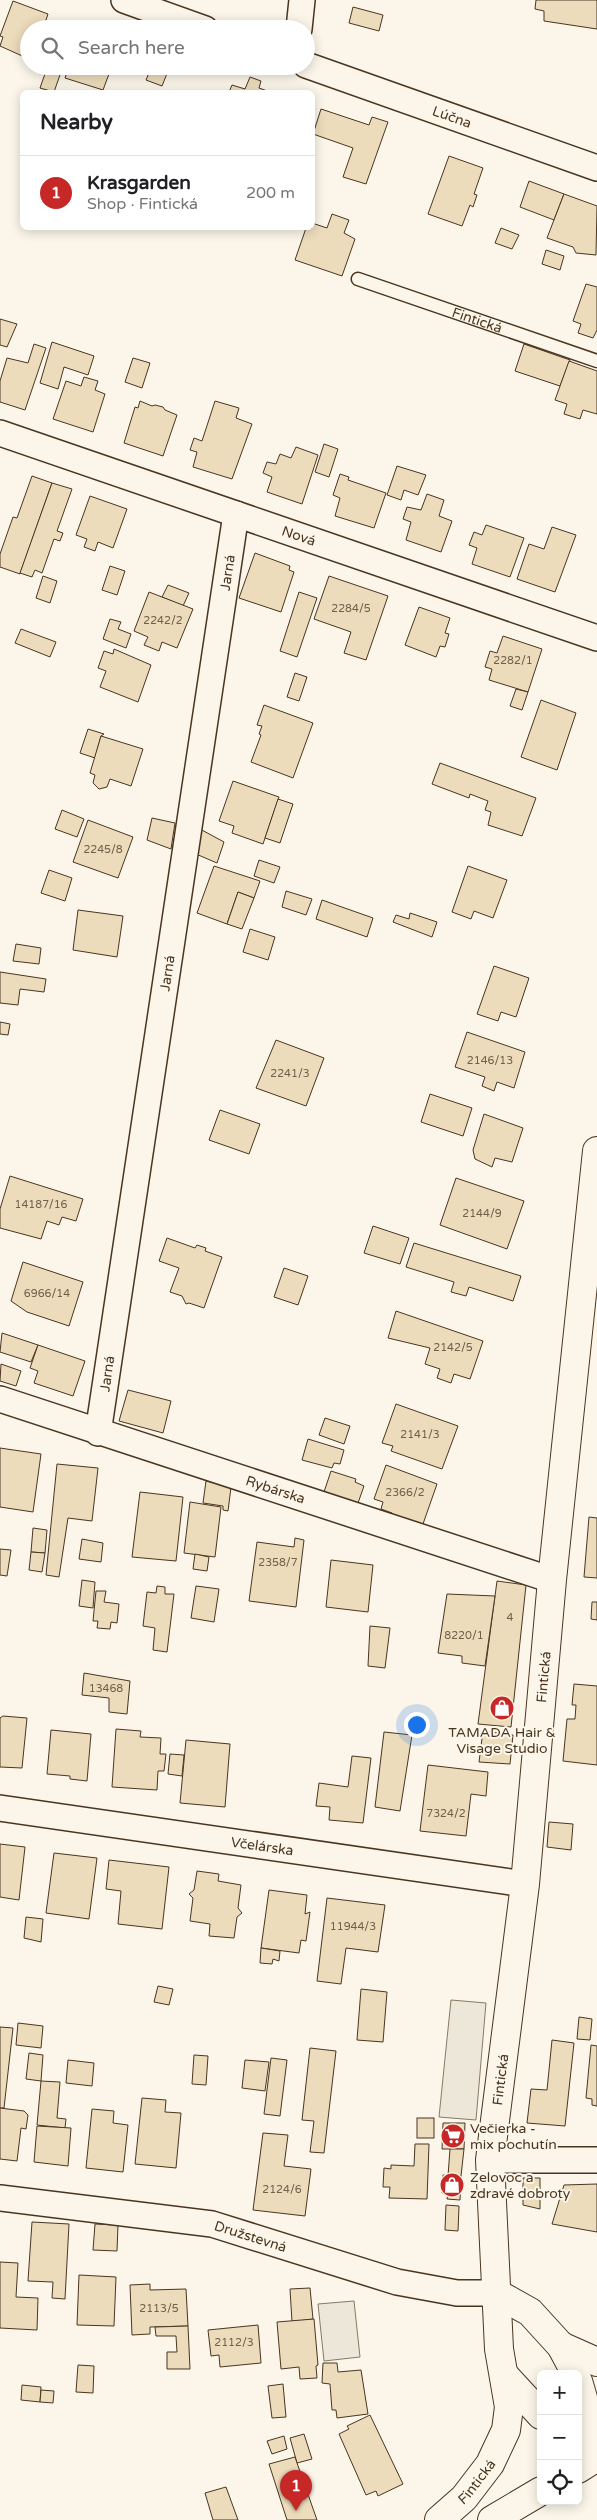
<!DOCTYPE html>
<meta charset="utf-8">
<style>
body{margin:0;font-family:"Varela Round",sans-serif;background:#f2f2f2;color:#202124}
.controls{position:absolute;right:15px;bottom:15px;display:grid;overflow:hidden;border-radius:8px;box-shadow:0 2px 12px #0003}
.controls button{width:45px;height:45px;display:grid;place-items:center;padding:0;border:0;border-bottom:1px solid #e0e0e0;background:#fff;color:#202124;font:25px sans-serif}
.you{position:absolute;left:416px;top:1724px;width:18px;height:18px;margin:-12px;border:4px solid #fff;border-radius:50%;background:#1a73e8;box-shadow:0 0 0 8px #1a73e833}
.badge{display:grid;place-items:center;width:32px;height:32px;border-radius:50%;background:#c62828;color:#fff;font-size:16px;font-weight:700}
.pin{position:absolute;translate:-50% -41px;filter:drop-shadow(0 1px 2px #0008)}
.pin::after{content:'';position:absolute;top:26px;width:18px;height:15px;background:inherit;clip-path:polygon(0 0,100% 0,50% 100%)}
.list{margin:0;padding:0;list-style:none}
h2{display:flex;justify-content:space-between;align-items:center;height:65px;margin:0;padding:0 20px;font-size:21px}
h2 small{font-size:16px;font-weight:400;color:#757577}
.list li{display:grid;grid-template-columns:32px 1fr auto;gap:15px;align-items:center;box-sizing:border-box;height:75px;padding:0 20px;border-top:1px solid #e0e0e0}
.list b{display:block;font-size:19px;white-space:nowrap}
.list p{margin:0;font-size:16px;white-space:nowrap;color:#757577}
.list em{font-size:16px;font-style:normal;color:#757577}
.icon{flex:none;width:28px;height:28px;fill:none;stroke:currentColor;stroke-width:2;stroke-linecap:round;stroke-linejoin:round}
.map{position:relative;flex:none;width:597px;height:2520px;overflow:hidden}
.search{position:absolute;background:#fff;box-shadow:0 2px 12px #0003;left:20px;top:20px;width:295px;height:55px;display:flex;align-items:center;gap:12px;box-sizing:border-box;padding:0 18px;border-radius:28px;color:#757577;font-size:19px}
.panel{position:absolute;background:#fff;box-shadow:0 2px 12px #0003;left:20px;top:90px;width:295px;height:140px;border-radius:8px}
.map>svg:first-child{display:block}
.parking{fill:#ede7d9;stroke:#887966}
.building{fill:#ecdcbc;stroke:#4a3520}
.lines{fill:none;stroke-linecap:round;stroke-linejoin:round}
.service-casing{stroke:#4a3520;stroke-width:15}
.minor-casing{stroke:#4a3520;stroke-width:28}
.tertiary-casing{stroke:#4a3520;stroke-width:30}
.primary-casing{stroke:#4a3520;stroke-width:30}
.service{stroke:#fbf6e9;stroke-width:12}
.minor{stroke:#fbf6e9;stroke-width:25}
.tertiary{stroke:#fbf6e9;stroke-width:28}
.primary{stroke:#fbf6e9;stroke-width:28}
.labels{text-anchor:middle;stroke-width:4;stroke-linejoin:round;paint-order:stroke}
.number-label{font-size:11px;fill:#725f47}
.street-label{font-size:14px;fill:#4a3520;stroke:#fbf6e9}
.poi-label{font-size:14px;fill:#4a3520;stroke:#fbf6e9;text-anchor:start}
</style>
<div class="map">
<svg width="597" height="2520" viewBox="0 0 597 2520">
<rect width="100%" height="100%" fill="#fbf6e9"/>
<g class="parking">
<path d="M451,2000l35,3 -10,117 -37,-3z"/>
<path d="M354,2301l6,56 -36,4 -6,-57z"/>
</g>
<g class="building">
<path d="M536,0h61v29l-53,-8v-10l-9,-2z"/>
<path d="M13,1l35,13 -5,15h-14v30l-29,-13 3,-9 -3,-1z"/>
<path d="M353,7l30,8 -4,16 -30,-8z"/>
<path d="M69,66h43l-9,24 -38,-12z"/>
<path d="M152,66h18l-8,20 -16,-6z"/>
<path d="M47,68l14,4 -7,20 -14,-4z"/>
<path d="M250,77l11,4 -2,7 11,4h-41l3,-7 13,4z"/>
<path d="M321,109l48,16 3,-8 16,5 -22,62 -23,-7 10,-29 -40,-14z"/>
<path d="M449,156l34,12 -9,26 3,1 -4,12 -3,-2 -8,21 -34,-12z"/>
<path d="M529,181l35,13 -10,26 -34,-13z"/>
<path d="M564,194l33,12 -1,49 -20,-2 -3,-6 -26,-9z"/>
<path d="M332,214l17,6 -5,13 11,6 -13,37 -47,-16 11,-32h6v-5l15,5z"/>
<path d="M501,228l18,7 -7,14 -17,-6z"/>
<path d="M546,250l18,6 -4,14 -18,-6z"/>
<path d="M586,284l11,3v43l-4,8 -15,-5 3,-9 -8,-3z"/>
<path d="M0,319l17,5 -10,23 -7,-2z"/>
<path d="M52,342l42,14 -6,19 -24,-8 -6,22 -18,-6z"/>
<path d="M34,344l12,4 -21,62 -25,-8v-21l7,-23 21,5z"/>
<path d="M524,344l46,16 -10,26 -45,-15z"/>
<path d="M133,358l17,5 -8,25 -17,-6z"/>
<path d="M569,361l28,10v43l-14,-4 -3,9 -16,-5 3,-10 -12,-4z"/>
<path d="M84,377l14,4 -3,9 10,4 -12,38 -40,-13 13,-38 15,5z"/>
<path d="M140,401l12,5 3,-1 8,2 2,3 12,5 -14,41 -39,-13 11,-36 3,1z"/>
<path d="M215,401l24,7 -3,10 16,6 -20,55 -39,-12 4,-15 -7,-2 4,-12 8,3z"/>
<path d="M324,444l14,5 -9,28 -14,-5z"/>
<path d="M296,447l22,8 -16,49 -35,-12 5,-15 -9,-4 4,-11 9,2 4,-10 11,4z"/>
<path d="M397,466l29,9 -8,20 -14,-5 -3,10 -14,-5z"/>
<path d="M340,474l9,3 -1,3 38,13 -12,35 -39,-12 5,-18 -7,-3z"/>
<path d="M32,476l20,7 -32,91 -20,-7v-13l13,-37 4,1z"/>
<path d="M52,483l20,6 -15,42 6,2 -3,8 -6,-2 -12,34 -7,-3 -3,7 -12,-4z"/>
<path d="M427,494l17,6 -5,16 13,5 -11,31 -35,-12 5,-18 -8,-3 4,-12 14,3z"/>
<path d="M90,496l37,13 -14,39 -15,-6 -3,9 -11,-4 3,-8 -11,-4z"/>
<path d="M486,525l38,13 -14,39 -38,-13 5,-16 -8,-3 5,-13 8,3z"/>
<path d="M552,527l24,8 -21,57 -38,-13 12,-35 15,5z"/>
<path d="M255,553l35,13 -1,4 5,2 -13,40 -42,-14z"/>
<path d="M110,566l15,5 -8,24 -15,-5z"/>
<path d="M43,576l14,5 -7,22 -14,-5z"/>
<path d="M329,576l59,20 -22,64 -22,-7 7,-21 -37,-13z"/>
<path d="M168,585l21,8 -6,13 -21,-9z"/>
<path d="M149,592l44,17 -16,39 -15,-6 -3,9 -15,-6 4,-8 -14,-6z"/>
<path d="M299,592l18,6 -20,59 -17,-6z"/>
<path d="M419,607l31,11 -5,15 4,1 -4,13 -5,-1 -4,11 -31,-12z"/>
<path d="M110,619l11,3 -3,7 13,5 -5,14 -23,-9z"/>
<path d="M21,629l35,13 -6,15 -35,-14z"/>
<path d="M503,636l39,13 -14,43 -39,-12 3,-11 -7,-2 5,-16 7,2z"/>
<path d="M114,649l37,16 -13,37 -38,-15 6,-16 -8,-3 6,-17 9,3z"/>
<path d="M295,673l12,4 -8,24 -12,-4z"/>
<path d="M516,689l12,3 -6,18 -12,-4z"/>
<path d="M541,700l35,13 -19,57 -36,-13z"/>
<path d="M264,705l49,18 -20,55 -42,-16 10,-27 -2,-1 3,-8 -5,-1z"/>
<path d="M88,729l16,5 -3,2 -6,22 -15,-5z"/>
<path d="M101,736l42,13 -12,37 -21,-7 -3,8 -8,2 -6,-6 2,-8 -5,-2z"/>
<path d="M440,763l96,35 -14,38 -34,-11 3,-13 -6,-2 3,-9 -18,-7 -1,4 -37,-14z"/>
<path d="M233,781l46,16 -16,47 -31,-11 2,-7 -15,-5z"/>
<path d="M278,799l15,5 -13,39 -15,-5z"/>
<path d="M62,810l22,9 -7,18 -22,-8z"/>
<path d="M152,818l23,5 -4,26 -24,-9z"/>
<path d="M88,820l45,17 -15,41 -45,-16z"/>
<path d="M200,829l24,13 -7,21 -21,-9z"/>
<path d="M259,860l21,7 -6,16 -20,-7z"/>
<path d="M214,866l46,15 -6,17 -16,-6 -11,32 -30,-11z"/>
<path d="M468,866l39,14 -14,38 -19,-7 -3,8 -19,-7z"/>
<path d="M49,870l23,8 -7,23 -24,-8z"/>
<path d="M286,891l26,8 -6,16 -24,-8z"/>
<path d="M238,892l16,6 -12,31 -15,-5z"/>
<path d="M322,900l51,18 -6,19 -51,-18z"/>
<path d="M78,910l45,6 -6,41 -44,-7z"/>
<path d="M410,913l27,9 -5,15 -39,-15 3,-7 13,4z"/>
<path d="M250,929l25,8 -7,23 -25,-8z"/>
<path d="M16,944l25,4 -2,16 -26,-3z"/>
<path d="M494,966l35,12 -13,39 -15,-5 -3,9 -21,-7z"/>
<path d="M0,972l46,7 -2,13 -24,-3 -2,16 -18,-2z"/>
<path d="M0,1022l10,2 -2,11 -8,-1z"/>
<path d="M467,1032l58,20 -11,36 -17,-6 -3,9 -12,-5 3,-9 -30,-10z"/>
<path d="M276,1040l48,18 -18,48 -50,-18z"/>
<path d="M430,1094l42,14 -9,28 -42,-14z"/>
<path d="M220,1110l40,14 -11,30 -40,-14z"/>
<path d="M484,1114l39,14 -11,34 -17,-4 -3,9 -17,-8 -2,-9z"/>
<path d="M10,1176l73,23 -7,22 -14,-4 -3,8 -12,-4 -6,18 -41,-11v-19z"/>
<path d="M456,1178l68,23 -17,48 -67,-24z"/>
<path d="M373,1226l36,12 -9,26 -36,-11z"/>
<path d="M167,1238l28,10 2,-3 9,3 -1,3 17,6 -18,51 -15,-5 -3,1 -4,-8 -12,-4 9,-24 -20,-7z"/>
<path d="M414,1243l107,33 -8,25 -44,-14 -3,9 -15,-4 3,-10 -48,-15z"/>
<path d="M23,1262l60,20 -14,44 -42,-14 -16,-11z"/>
<path d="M284,1268l24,8 -10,29 -24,-8z"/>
<path d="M396,1311l87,30 -13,38 -16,-5 -3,9 -14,-5 3,-9 -15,-5 5,-16 -42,-10z"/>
<path d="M2,1333l36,12 -7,17 -31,-10z"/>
<path d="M38,1345l47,16 -12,35 -39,-13 4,-12 -8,-3z"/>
<path d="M1,1364l20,7 -5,15 -16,-5z"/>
<path d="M128,1390l43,11 -8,32 -44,-12z"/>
<path d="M396,1404l62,22 -16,43 -51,-18 2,-5 -11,-3z"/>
<path d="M325,1418l25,8 -6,18 -25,-9z"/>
<path d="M308,1439l36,11 -4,14 -6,-1 -2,5 -30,-8z"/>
<path d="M0,1448l41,6 -8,58 -33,-5z"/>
<path d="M57,1464l41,4 -6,53 -24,-3 -9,59 -13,-2z"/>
<path d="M386,1465l51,19 -14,40 -13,-4 -1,2 -18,-6 1,-3 -11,-4 2,-7 -9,-3z"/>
<path d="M331,1471l25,8 -1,3 9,4 -6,17 -34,-11z"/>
<path d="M206,1481l25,6 -3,24 -5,-1v-4l-20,-3z"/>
<path d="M140,1492l43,5 -7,64 -44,-4z"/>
<path d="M190,1502l31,5 -6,50 -31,-4z"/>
<path d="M589,1517l8,1v60l-13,-1z"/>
<path d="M33,1528l14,2 -2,23 -14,-1z"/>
<path d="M295,1538l9,2 -8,67 -47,-6 8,-59 37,5z"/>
<path d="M82,1539l21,4 -2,19 -22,-3z"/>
<path d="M0,1549l11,1 -4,26 -7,-1z"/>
<path d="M31,1552l14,1 -3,19 -13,-2z"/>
<path d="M195,1554l14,3 -2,14 -14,-2z"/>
<path d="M331,1560l42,5 -5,47 -42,-5z"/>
<path d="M82,1580l13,2 -2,26 -14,-2z"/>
<path d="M497,1581l29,4 -15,142 -33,-3z"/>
<path d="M157,1586l8,1v7h9l-7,58 -14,-2 2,-22 -12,-2 4,-34 9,1z"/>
<path d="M196,1586l23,3 -5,33 -23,-4z"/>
<path d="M96,1591h10l-2,11 15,2 -2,19 -6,-1 -1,7 -13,-1 1,-7h-5z"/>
<path d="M447,1594l48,2 -10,70 -23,-3v-7l-24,-3z"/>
<path d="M592,1602h5v18l-6,-1z"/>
<path d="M370,1626l20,2 -5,40 -17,-2z"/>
<path d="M84,1673l46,8 -3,33 -18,-2v-14l-27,-3z"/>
<path d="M574,1684l23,2v79l-34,-4 4,-42h8l1,-14h-4z"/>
<path d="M3,1716l24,2 -5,50 -22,-1v-49z"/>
<path d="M116,1729l25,2 -1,6 21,1 -1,16h6l-2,17h-6l-1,19 -45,-3z"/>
<path d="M51,1730l40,4 -4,47 -17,-2v-3l-23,-2z"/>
<path d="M483,1731l30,4 -3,29 -31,-2z"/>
<path d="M384,1732l28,3 -12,76 -25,-4z"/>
<path d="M186,1740l44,4 -5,63 -45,-4z"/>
<path d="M170,1754l14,1 -2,21 -14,-2z"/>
<path d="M352,1756l19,2 -8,65 -34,-3 1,-13 -14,-1 3,-23 29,4z"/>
<path d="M428,1765l60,7 -2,24 -15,-2 -5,42 -46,-5z"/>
<path d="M549,1822l24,2 -2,26 -24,-3z"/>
<path d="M0,1844l25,3 -6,53 -19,-3z"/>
<path d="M54,1853l43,5 -8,61 -43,-6z"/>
<path d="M109,1860l60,7 -7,62 -44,-5 3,-33 -15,-2z"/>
<path d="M197,1871l22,3 -1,7 23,4 -3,23 4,5 -5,4 -3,21 -25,-2 1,-12 -20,-3 3,-23 -4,-4 5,-4z"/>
<path d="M269,1890l38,5 -2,19 5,-2 -4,29 -5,-1 -2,13 -38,-5z"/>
<path d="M327,1898l58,7 -7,47 -32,-4 -5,36 -24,-3z"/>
<path d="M26,1917l17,2 -2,23 -17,-4z"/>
<path d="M261,1948l19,3 -1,10 -6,-2 -1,5 -12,-1z"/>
<path d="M158,1986l15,3 -4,16 -15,-3z"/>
<path d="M361,1989l26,3 -4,50 -26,-2z"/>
<path d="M579,2017l13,2 -2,21 -13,-1z"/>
<path d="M18,2023l25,3 -2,22 -25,-3z"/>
<path d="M0,2027l13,1 -9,80h-4z"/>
<path d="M552,2040l22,3 -9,83 -38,-3 4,-34 16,1z"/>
<path d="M591,2045l6,1v60l-5,-1v-6l-6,-1z"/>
<path d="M310,2048l26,3 -12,102 -14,-1 4,-31 -12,-1z"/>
<path d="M29,2053l14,2 -2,26 -15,-2z"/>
<path d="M194,2055l14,1 -2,29 -14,-1z"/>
<path d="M271,2058l16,2 -7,56 -16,-2z"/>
<path d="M68,2060l26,3 -2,23 -26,-3z"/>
<path d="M245,2060l24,2 -4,29 -23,-3z"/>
<path d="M41,2081l19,1 -3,36 9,1 -1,9 -28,-3z"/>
<path d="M142,2098l24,2 -1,12 16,1 -5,55 -41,-4z"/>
<path d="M0,2108l24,3 4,4 -2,14 -5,-1 -4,33 -17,-2z"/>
<path d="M92,2109l22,2 -1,12 15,2 -5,47 -37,-4z"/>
<rect x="417" y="2118" width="17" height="20"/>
<path d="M443,2123h22l-1,26h-22z"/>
<path d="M37,2126l34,2 -3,38 -34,-4z"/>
<path d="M263,2133l25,2 -4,31 27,3 -6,47 -52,-6z"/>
<path d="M415,2144h14l-2,55 -38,-1 1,-11h-7l1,-19 7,1v-4l23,1z"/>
<path d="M450,2149h14l-3,27h-13z"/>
<path d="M443,2175l18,1 -1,24 -13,-1 1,-6h-6z"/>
<path d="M523,2178h17v31l-17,-4z"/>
<path d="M597,2184v48l-45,-8 12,-39z"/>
<path d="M446,2205l13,1 -1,25 -13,-1z"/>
<path d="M32,2222l37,2 -4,75 -13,-1 1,-16 -25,-1z"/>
<path d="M95,2224l23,1 -1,26 -24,-1z"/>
<path d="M0,2262l18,1 -2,34 22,1 -1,32 -37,-2z"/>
<path d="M79,2275l37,2 -2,49 -37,-1z"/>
<path d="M150,2284v6l36,-1 2,37 -38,1v7l-18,1 -2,-50z"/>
<path d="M310,2288l3,31 -21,3 -2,-33z"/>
<path d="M314,2319l4,46 -2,1 1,12 -17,1 -1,-12 -18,2 -4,-47z"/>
<path d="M258,2325l3,38 -41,4 -1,-12 -8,1 -3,-26z"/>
<path d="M188,2326l2,43h-23v-17h10l-1,-16h-20l-1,-9z"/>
<path d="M323,2363h14l1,9 23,-2 7,44 -31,4 -1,-8h-4l-2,-26 -8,-1z"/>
<path d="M78,2365l16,1 -1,27 -17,-1z"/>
<path d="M283,2384l3,33 -14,1 -4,-32z"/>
<path d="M22,2385l19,2 -1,15 -19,-2z"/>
<path d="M41,2390l13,1 -1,12 -13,-1z"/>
<path d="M370,2415l33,69 -25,12 -2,-5 -10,4 -27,-61 10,-5 -2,-3z"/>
<path d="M304,2434l8,25 -15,4 -7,-25z"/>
<path d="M284,2436l3,13 -15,5 -5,-13z"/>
<path d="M295,2457l2,6 20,57h-30l-18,-56z"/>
<path d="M226,2487l12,33h-25l-8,-27z"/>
</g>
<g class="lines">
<defs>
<g id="service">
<path id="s1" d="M358,279l239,82"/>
</g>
<g id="minor">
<path d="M124,0l81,29"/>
<path d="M299,29l3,-29"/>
<path id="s2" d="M306,65l291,103"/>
<path id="s3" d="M0,433l597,205"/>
<path id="s4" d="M0,1399l552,181"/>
<path id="s5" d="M98,1433l138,-919"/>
<path id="s6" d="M0,1808l525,76"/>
<path d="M490,2160h107"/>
<path id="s7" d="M0,2198l212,26 185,58 60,11h39"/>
</g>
<g id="tertiary">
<path d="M496,2293l34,19 31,34 15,28"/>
<path d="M561,2346l36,16"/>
<path d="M506,2377l35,38"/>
<path d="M578,2381l5,17 10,62"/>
<path id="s8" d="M439,2520l25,-22 26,-34 16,-34 3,-23 -10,-58 -9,-189 35,-276 27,-304 45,-429"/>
</g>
<g id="primary">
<path d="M578,2469l19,-12"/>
<path d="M492,2520l49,-29"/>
</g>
</defs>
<use href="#service" class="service-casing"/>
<use href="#minor" class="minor-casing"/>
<use href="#tertiary" class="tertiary-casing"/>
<use href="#primary" class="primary-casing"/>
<use href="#service" class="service"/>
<use href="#minor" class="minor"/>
<use href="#tertiary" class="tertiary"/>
<use href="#primary" class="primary"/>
</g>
<defs>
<symbol id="shop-disc" viewBox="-11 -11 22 22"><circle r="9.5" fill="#c62828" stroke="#fbf6e9"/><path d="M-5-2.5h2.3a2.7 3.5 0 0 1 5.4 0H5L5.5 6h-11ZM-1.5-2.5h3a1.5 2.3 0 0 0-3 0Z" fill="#fff"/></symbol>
<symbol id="supermarket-disc" viewBox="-11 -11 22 22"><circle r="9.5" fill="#c62828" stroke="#fbf6e9"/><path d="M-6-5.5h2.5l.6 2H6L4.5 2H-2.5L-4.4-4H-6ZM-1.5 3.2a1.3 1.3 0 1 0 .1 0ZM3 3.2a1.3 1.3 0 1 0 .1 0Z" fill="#fff"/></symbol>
</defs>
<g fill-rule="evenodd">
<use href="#shop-disc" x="488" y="1694" width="28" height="28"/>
<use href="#supermarket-disc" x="439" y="2122" width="28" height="28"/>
<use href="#shop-disc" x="438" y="2171" width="28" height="28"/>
</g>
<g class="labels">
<g class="number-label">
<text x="351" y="612">2284/5</text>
<text x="163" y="624">2242/2</text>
<text x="513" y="664">2282/1</text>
<text x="103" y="853">2245/8</text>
<text x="490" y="1064">2146/13</text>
<text x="290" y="1077">2241/3</text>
<text x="41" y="1208">14187/16</text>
<text x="482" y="1217">2144/9</text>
<text x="47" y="1297">6966/14</text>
<text x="453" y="1351">2142/5</text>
<text x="420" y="1438">2141/3</text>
<text x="405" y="1496">2366/2</text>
<text x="278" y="1566">2358/7</text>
<text x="510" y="1621">4</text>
<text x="464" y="1639">8220/1</text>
<text x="106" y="1692">13468</text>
<text x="446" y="1817">7324/2</text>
<text x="353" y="1930">11944/3</text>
<text x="282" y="2193">2124/6</text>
<text x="159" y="2312">2113/5</text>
<text x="234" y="2346">2112/3</text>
</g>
<g class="street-label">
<text dy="5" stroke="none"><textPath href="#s2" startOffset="155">Lúčna</textPath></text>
<text dy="5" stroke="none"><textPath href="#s1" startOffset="126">Fintická</textPath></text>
<text dy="5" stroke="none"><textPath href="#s3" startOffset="316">Nová</textPath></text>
<text dy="5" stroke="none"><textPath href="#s5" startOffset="870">Jarná</textPath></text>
<text dy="5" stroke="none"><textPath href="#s5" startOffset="465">Jarná</textPath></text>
<text dy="5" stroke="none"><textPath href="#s5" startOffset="60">Jarná</textPath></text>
<text dy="5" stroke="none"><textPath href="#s4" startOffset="290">Rybárska</textPath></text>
<text dy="5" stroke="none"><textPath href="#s8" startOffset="871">Fintická</textPath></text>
<text dy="5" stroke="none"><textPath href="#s6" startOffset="265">Včelárska</textPath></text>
<text dy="5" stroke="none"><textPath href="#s8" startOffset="466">Fintická</textPath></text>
<text dy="5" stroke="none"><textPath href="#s7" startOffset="254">Družstevná</textPath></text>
<text dy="5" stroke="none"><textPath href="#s8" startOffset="54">Fintická</textPath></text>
</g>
<g class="poi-label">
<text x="502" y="1737" text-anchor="middle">TAMADA Hair &amp;<tspan x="502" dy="16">Visage Studio</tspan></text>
<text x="470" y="2133">Večierka -<tspan x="470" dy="16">mix pochutín</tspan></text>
<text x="470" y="2182">Zelovoc a<tspan x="470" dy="16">zdravé dobroty</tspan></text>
</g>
</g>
</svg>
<div class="controls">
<button>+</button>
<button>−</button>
<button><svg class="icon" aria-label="locate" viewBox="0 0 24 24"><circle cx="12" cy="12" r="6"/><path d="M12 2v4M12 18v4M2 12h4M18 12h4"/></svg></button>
</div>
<div class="you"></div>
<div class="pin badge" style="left:296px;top:2511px">1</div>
<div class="search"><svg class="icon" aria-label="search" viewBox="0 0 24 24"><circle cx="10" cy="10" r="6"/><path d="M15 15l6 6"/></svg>Search here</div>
<section class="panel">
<h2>Nearby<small></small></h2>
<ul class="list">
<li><span class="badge">1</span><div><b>Krasgarden</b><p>Shop · Fintická</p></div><em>200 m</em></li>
</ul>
</section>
</div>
